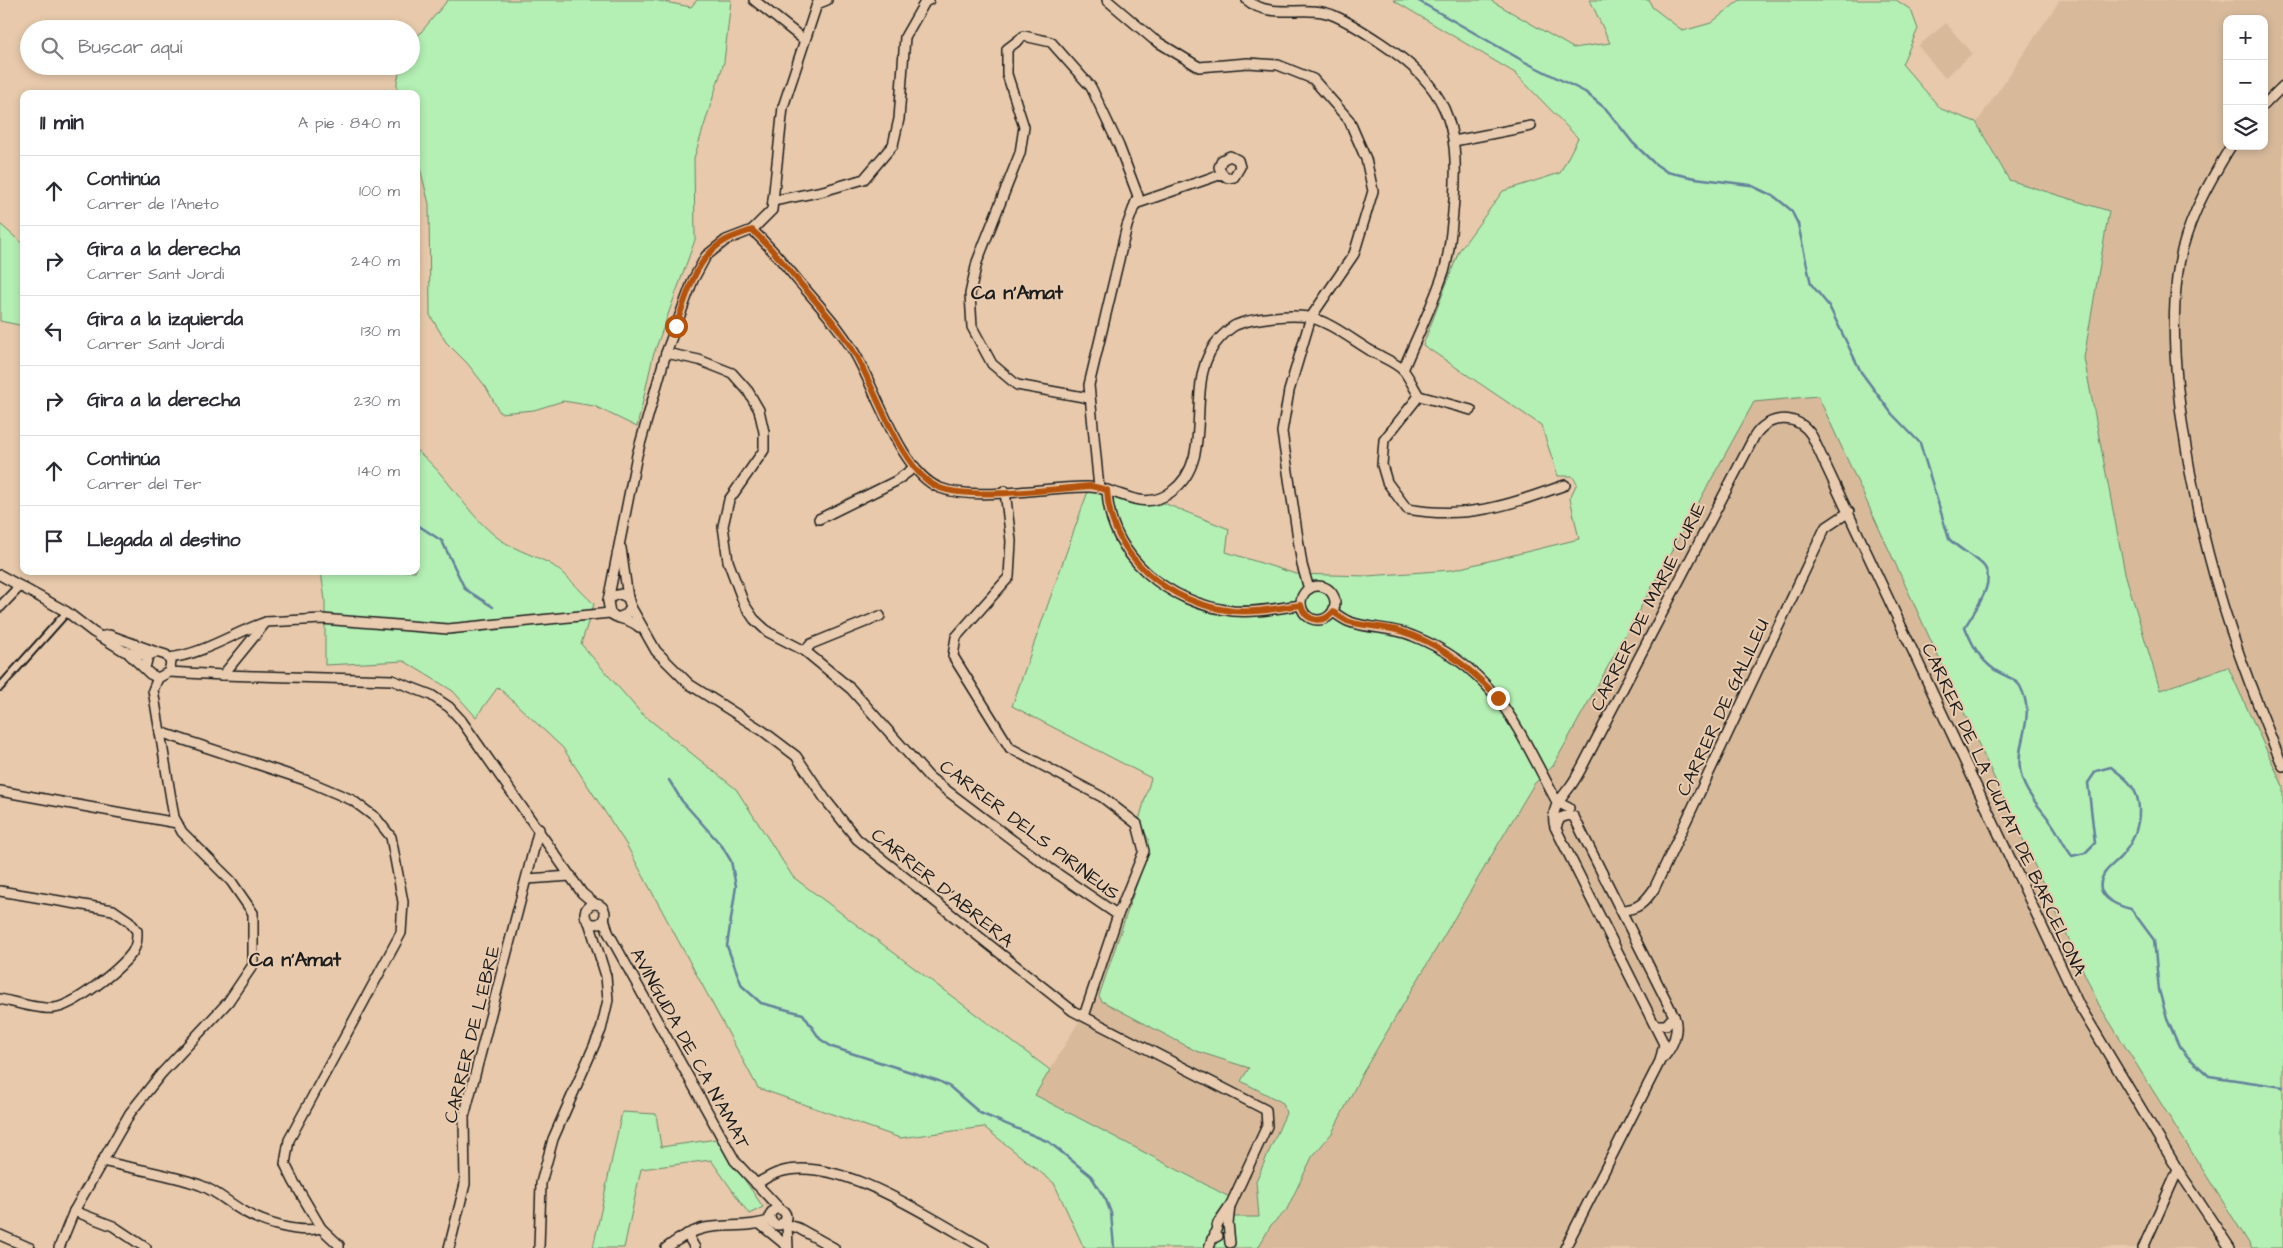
<!DOCTYPE html>
<html lang="es">
<meta charset="utf-8">
<style>
body{margin:0;font-family:"Architects Daughter",sans-serif;background:#f2f2f3;color:#2b2b33}
.controls{position:absolute;right:15px;top:15px;display:grid;overflow:hidden;border-radius:10px;box-shadow:0 2px 8px #0003}
.controls button{width:45px;height:45px;display:grid;place-items:center;padding:0;border:0;border-bottom:1px solid #e1e1e2;background:#fff;color:#2b2b33;font:25px sans-serif}
.stop{position:absolute;width:15px;height:15px;margin:-11px;border:4px solid #b45309;border-radius:50%;background:#fff}
.stop.end{background:#b45309;border-color:#fff;box-shadow:0 1px 5px #0008}
.list{margin:0;padding:0;list-style:none}
h2{display:flex;justify-content:space-between;align-items:center;height:65px;margin:0;padding:0 20px;font-size:21px}
h2 small{font-size:16px;font-weight:400;color:#7c7c81}
.list li{display:grid;grid-template-columns:32px 1fr auto;gap:15px;align-items:center;box-sizing:border-box;height:70px;padding:0 20px;border-top:1px solid #e1e1e2}
.list b{display:block;font-size:19px;white-space:nowrap}
.list p{margin:0;font-size:16px;white-space:nowrap;color:#7c7c81}
.list em{font-size:16px;font-style:normal;color:#7c7c81}
.icon{flex:none;width:28px;height:28px;fill:none;stroke:currentColor;stroke-width:2;stroke-linecap:round;stroke-linejoin:round}
.map{position:relative;flex:none;width:2283px;height:1248px;overflow:hidden}
.search{position:absolute;background:#fff;box-shadow:0 2px 8px #0003;left:20px;top:20px;width:400px;height:55px;display:flex;align-items:center;gap:12px;box-sizing:border-box;padding:0 18px;border-radius:28px;color:#7c7c81;font-size:19px}
.panel{position:absolute;background:#fff;box-shadow:0 2px 8px #0003;left:20px;top:90px;width:400px;height:485px;border-radius:10px}
.map>svg:first-child{display:block}
.built{fill:#d8ba9b;fill-rule:evenodd}
.green{fill:#b4efb4;stroke:#688668}
.lines{fill:none;stroke-linecap:round;stroke-linejoin:round}
.stream{stroke:#63819b;stroke-width:2.5}
.pedestrian-casing{stroke:#1c1c1c;stroke-width:10}
.minor-casing{stroke:#1c1c1c;stroke-width:12}
.pedestrian{stroke:#e9ccb0;stroke-width:6}
.minor{stroke:#e9ccb0;stroke-width:9}
.route{stroke:#b45309;stroke-width:6}
.labels{text-anchor:middle;stroke-width:4;stroke-linejoin:round;paint-order:stroke}
.street-label{font-size:19px;fill:#1c1c1c;stroke:#e9ccb0}
.neighbourhood-label{font-size:20px;font-weight:bold;fill:#1c1c1c;stroke:#e9ccb0}
</style>
<div class="map">
<svg width="2283" height="1248" viewBox="0 0 2283 1248">
<rect width="100%" height="100%" fill="#e8c9ab"/>
<filter id="ink" filterUnits="userSpaceOnUse"><feTurbulence type="fractalNoise" baseFrequency=".02" numOctaves="2"/><feDisplacementMap in="SourceGraphic" scale="10" xChannelSelector="R" yChannelSelector="G"/><feConvolveMatrix kernelMatrix="1 2 1 2 8 2 1 2 1" color-interpolation-filters="sRGB"/></filter>
<g filter="url(#ink)">
<g class="built">
<path d="M2060,0h223v786l-55,-119 -68,23 -35,-117 -41,-215 25,-147 -100,-31 -32,-58zM2227,19h37v127h-37z"/>
<path d="M1946,23l26,31 -27,24 -27,-32z"/>
<path d="M1818,396l281,608 153,244h-994l13,-23 15,-14 26,-54 20,-24 30,-59 172,-290 19,-18 201,-365z"/>
<path d="M1099,996l3,5 72,39 22,11 54,17 -9,13 42,22 3,10 -30,68 3,36h-27l5,-16 -202,-106 41,-69z"/>
</g>
<g class="green">
<path d="M448,0h206l37,7 6,-7h34l-7,62 -30,96 1,82 -42,116 -16,71 -43,-21 -31,-5 -29,9 -34,3 -14,-26 -19,-24 -21,-21 -16,-27 -1,-111 -13,-52v-58h-19v-12l4,-16h10v-22z"/>
<path d="M1393,0h97l83,48 37,-5 -20,-43h59l3,7 31,24 28,-8 29,-23h156l15,10 7,19 -16,35 39,45 35,13 33,58 100,31 -25,147 41,215 35,117 68,-23 55,119v462h-31l-153,-243 -281,-609 -64,6 -201,364 -19,18 -172,290 -30,59 -20,24 -26,54 -15,14 -13,23h-174l-30,-65 -70,-56 -84,11 -142,-50 -132,-244 -63,-96 -65,-61 -22,30 -23,-26 -49,-30 -79,4v-65l-4,-29h95v-121c31,24 48,60 78,85 16,13 36,19 55,28 14,8 32,29 45,41l-13,40 59,68 96,77 57,88 257,193 -15,25 202,106 -4,16h26l-3,-36 30,-68 -3,-10 -42,-22 8,-13 -53,-17 -94,-50 -3,-5 48,-143 1,-14 -9,-19 12,-42 -139,-72 76,-215 11,1 36,12 26,-2 68,27 -3,23 70,22 71,2 85,-6 127,-31 -9,-41 7,-15 -5,-7h-14l-17,-51 -118,-80 36,-94 44,-60 57,-18 18,-35 -63,-65z"/>
<path d="M0,224l24,21v81l-24,-5z"/>
<path d="M622,1112l34,2 5,33 56,-8 46,68 -14,7 -38,-54 -70,9 -17,79h-31z"/>
</g>
<g class="lines">
<g class="stream">
<path d="M1417,0l108,62 60,30 21,17 27,34 21,20 13,9 28,6 55,7 25,12 16,13 7,14 13,60 18,22 32,66 31,42 28,29 29,96c10,10 21,15 32,24 19,16 -7,48 -16,64 7,17 14,32 30,43 7,5 21,9 25,16 17,33 -4,53 0,83 3,26 24,40 36,61 6,10 9,17 16,26l13,-3 10,-10 -7,-60 8,-12 15,-4c7,6 15,11 20,18 15,20 7,52 -8,69 -5,7 -14,12 -19,20 -12,21 10,31 27,35l23,31 5,50 8,29 12,27 9,11 21,19 74,11"/>
<path d="M416,524l26,17 23,48 28,18"/>
<path d="M669,780l13,21 40,45 9,15 5,25 -9,60 15,40 19,17 42,11 17,25 12,8 107,34 11,6 30,26 69,29 42,34 15,24 5,13 3,35"/>
</g>
<defs>
<path id="pedestrian" d="M0,687l67,-75"/>
<g id="minor">
<path d="M754,0l49,39"/>
<path d="M1107,0l46,39 46,28 49,-4 30,2 35,14 36,41 17,39 7,32 -19,63 -43,63 -22,74 -7,41 20,133 7,24"/>
<path d="M1247,0c24,21 61,3 88,16 16,7 31,17 46,27 65,43 79,80 73,157 -2,22 -3,46 -9,68 -11,35 -28,68 -42,102"/>
<path d="M2264,105l19,-19"/>
<path d="M1454,141l77,-15"/>
<path d="M2231,146c-25,41 -49,84 -54,132 -6,51 -1,102 6,151 14,96 40,188 76,278 8,19 15,40 24,59"/>
<path d="M773,201l50,-10 41,-12 29,-34 6,-26 6,-82 20,-35 4,-2"/>
<path d="M1135,204l87,-30 6,4 6,-1 6,-10 -2,-7 -8,-4 -8,4 -3,7 3,7"/>
<path d="M752,230c18,16 33,35 48,53 19,22 39,44 54,69 21,34 46,121 86,136 37,14 108,-2 149,-1 29,0 52,27 82,5 49,-35 8,-113 50,-155 4,-4 10,-10 15,-12 16,-7 55,-11 72,-8 19,3 46,24 63,34 10,6 26,12 33,20 6,8 10,17 15,25"/>
<path d="M666,353l33,7 33,13 16,18 11,19 5,22v18l-35,50 -6,26 5,35 16,43 10,15 14,13 37,19 46,38 78,88 123,93 66,45"/>
<path d="M1419,396l-35,44 -2,25 5,17 20,27c62,11 101,-4 158,-24"/>
<path d="M1419,396l52,14"/>
<path d="M1089,398l-72,-13 -25,-21 -20,-37 -2,-33 7,-32 43,-109 4,-26 -17,-53v-25l17,-13 27,6 40,45 28,59 19,50 -11,30 -38,159 10,103"/>
<path d="M1107,490c2,66 62,114 126,121 23,2 45,-3 68,-6"/>
<path d="M1005,491l6,50 -2,36 -53,60 -3,19 57,92 92,49 35,27 7,27 -26,64 -34,101"/>
<path d="M819,519l77,-38 19,-14"/>
<path d="M621,548l7,50"/>
<path d="M0,575l67,37 26,20 31,19 24,5"/>
<circle cx="1318" cy="603" r="17"/>
<path d="M608,601l29,-146 29,-102 27,-73 13,-24 20,-16 26,-10 20,-20 11,-103 34,-103 10,-4"/>
<path d="M0,607l20,-21"/>
<path d="M631,607l25,44 33,33 74,47 33,25 29,43 32,40 125,100 91,72 193,99 1,16 -36,78 -13,19 -4,14"/>
<path d="M1333,612c5,3 11,8 17,10 20,7 43,5 63,14 84,33 105,94 144,166l12,6"/>
<path d="M620,617l7,-3 4,-7 -3,-9 -7,-4 -8,2 -5,5 2,12c9,8 18,4 29,14"/>
<path d="M100,637l9,-2 47,17"/>
<path d="M805,651l6,-7 69,-28"/>
<path d="M129,654l21,20 8,4 11,-6 2,-10 -5,-7 -10,-3 -8,4 -3,12"/>
<path d="M169,658c35,-4 64,-25 97,-36"/>
<path d="M169,672l54,3 169,5 39,15 18,12 12,13 121,173 13,11"/>
<path d="M223,675l43,-53 56,-3 126,10 162,-16"/>
<path d="M160,732l145,48 47,20 24,18 15,19 12,65 -2,31 -112,207 -4,24 9,18 27,46 18,17v3"/>
<path d="M0,791l177,32"/>
<path d="M1556,827l4,-9 9,-3 5,2 100,199 -8,9h-9"/>
<path d="M527,879l44,-3"/>
<path d="M0,891l113,19 16,11 8,10c0,8 0,14 -5,22 -13,17 -58,53 -78,55 -14,2 -40,-6 -54,-9"/>
<circle cx="595" cy="914" r="10"/>
<path d="M1621,910c17,0 24,-8 33,-21l171,-361 24,-16"/>
<path d="M604,918l4,14 127,229 45,48"/>
<path d="M1664,1057c9,-11 16,-27 10,-41"/>
<path d="M102,1161c32,8 67,13 98,24 18,7 27,17 43,26 20,12 55,23 78,17"/>
<path d="M756,1184c7,-4 16,-10 24,-12 59,-18 153,48 204,76"/>
<circle cx="778" cy="1217" r="8"/>
<path d="M74,1211l39,15 33,22"/>
<path d="M782,1223l16,5 36,20"/>
<path d="M760,1224l27,22"/>
<path d="M787,1225l1,23"/>
<path d="M687,1234l8,14"/>
<path d="M0,1235l30,13"/>
<path d="M1230,1243l-2,-20 2,-17"/>
<path d="M59,1248l15,-37 56,-98 31,-39 67,-72 25,-37v-52l-22,-32 -49,-49 -8,-15 -21,-127 5,-12"/>
<path d="M449,1248l16,-64 -1,-67 75,-288"/>
<path d="M539,1248l2,-65 12,-44 48,-109 7,-30 -2,-24 -17,-54"/>
<path d="M666,1248c12,-9 24,-17 39,-20 22,-4 45,0 66,-8"/>
<path d="M1209,1248l3,-9 6,-3"/>
<path d="M1565,1248l95,-187 4,-17 -109,-217c-5,-17 4,-26 14,-39 5,-6 9,-14 13,-21l172,-330c14,-23 44,-24 58,-1l267,569 99,165 52,78"/>
<path d="M2143,1248l35,-78"/>
</g>
</defs>
<use href="#pedestrian" class="pedestrian-casing"/>
<use href="#minor" class="minor-casing"/>
<use href="#pedestrian" class="pedestrian"/>
<use href="#minor" class="minor"/>
</g>
</g>
<g class="lines" filter="url(#ink)">
<path class="route" d="M676,326c11,-31 20,-70 50,-86 8,-4 17,-7 26,-10 18,16 33,35 48,53 19,22 39,44 54,69 21,34 47,122 86,136 33,12 113,1 151,-2l16,4c3,66 62,114 126,121 23,2 45,-3 68,-6 4,16 21,20 32,7 5,3 11,8 17,10 16,5 34,4 50,9 40,12 71,37 98,67"/>
</g>
<g class="labels">
<g class="street-label">
<text transform="translate(1647 606) rotate(-63)" y="7">CARRER DE MARIE CURIE</text>
<text transform="translate(1722 707) rotate(-65)" y="7">CARRER DE GALILEU</text>
<text transform="translate(2005 809) rotate(65)" y="7">CARRER DE LA CIUTAT DE BARCELONA</text>
<text transform="translate(1030 829) rotate(37)" y="7">CARRER DELS PIRINEUS</text>
<text transform="translate(943 887) rotate(39)" y="7">CARRER D'ABRERA</text>
<text transform="translate(471 1034) rotate(-76)" y="7">CARRER DE L'EBRE</text>
<text transform="translate(691 1048) rotate(61)" y="7">AVINGUDA DE CA N'AMAT</text>
</g>
<g class="neighbourhood-label">
<text x="1017" y="299">Ca n'Amat</text>
<text x="295" y="966">Ca n'Amat</text>
</g>
</g>
</svg>
<div class="controls">
<button>+</button>
<button>−</button>
<button><svg class="icon" aria-label="layers" viewBox="0 0 24 24"><path d="M12 4l9 5-9 5-9-5zM3 14l9 5 9-5"/></svg></button>
</div>
<div class="stop" style="left:676px;top:326px"></div>
<div class="stop end" style="left:1498px;top:698px"></div>
<div class="search"><svg class="icon" aria-label="search" viewBox="0 0 24 24"><circle cx="10" cy="10" r="6"/><path d="M15 15l6 6"/></svg>Buscar aquí</div>
<section class="panel">
<h2>11 min<small>A pie · 840 m</small></h2>
<ul class="list">
<li><svg class="icon" aria-label="ahead" viewBox="0 0 24 24"><path d="M12 20V5M6 11l6-6 6 6"/></svg><div><b>Continúa</b><p>Carrer de l'Aneto</p></div><em>100 m</em></li>
<li><svg class="icon" aria-label="right" viewBox="0 0 24 24"><path d="M7 20v-9h11M14 6l5 5-5 5"/></svg><div><b>Gira a la derecha</b><p>Carrer Sant Jordi</p></div><em>240 m</em></li>
<li><svg class="icon" aria-label="left" viewBox="0 0 24 24"><path d="M17 20v-9H6M10 6l-5 5 5 5"/></svg><div><b>Gira a la izquierda</b><p>Carrer Sant Jordi</p></div><em>130 m</em></li>
<li><svg class="icon" aria-label="right" viewBox="0 0 24 24"><path d="M7 20v-9h11M14 6l5 5-5 5"/></svg><div><b>Gira a la derecha</b></div><em>230 m</em></li>
<li><svg class="icon" aria-label="ahead" viewBox="0 0 24 24"><path d="M12 20V5M6 11l6-6 6 6"/></svg><div><b>Continúa</b><p>Carrer del Ter</p></div><em>140 m</em></li>
<li><svg class="icon" aria-label="arrive" viewBox="0 0 24 24"><path d="M6 21V4h12l-3 4 3 4H6"/></svg><div><b>Llegada al destino</b></div></li>
</ul>
</section>
</div>
